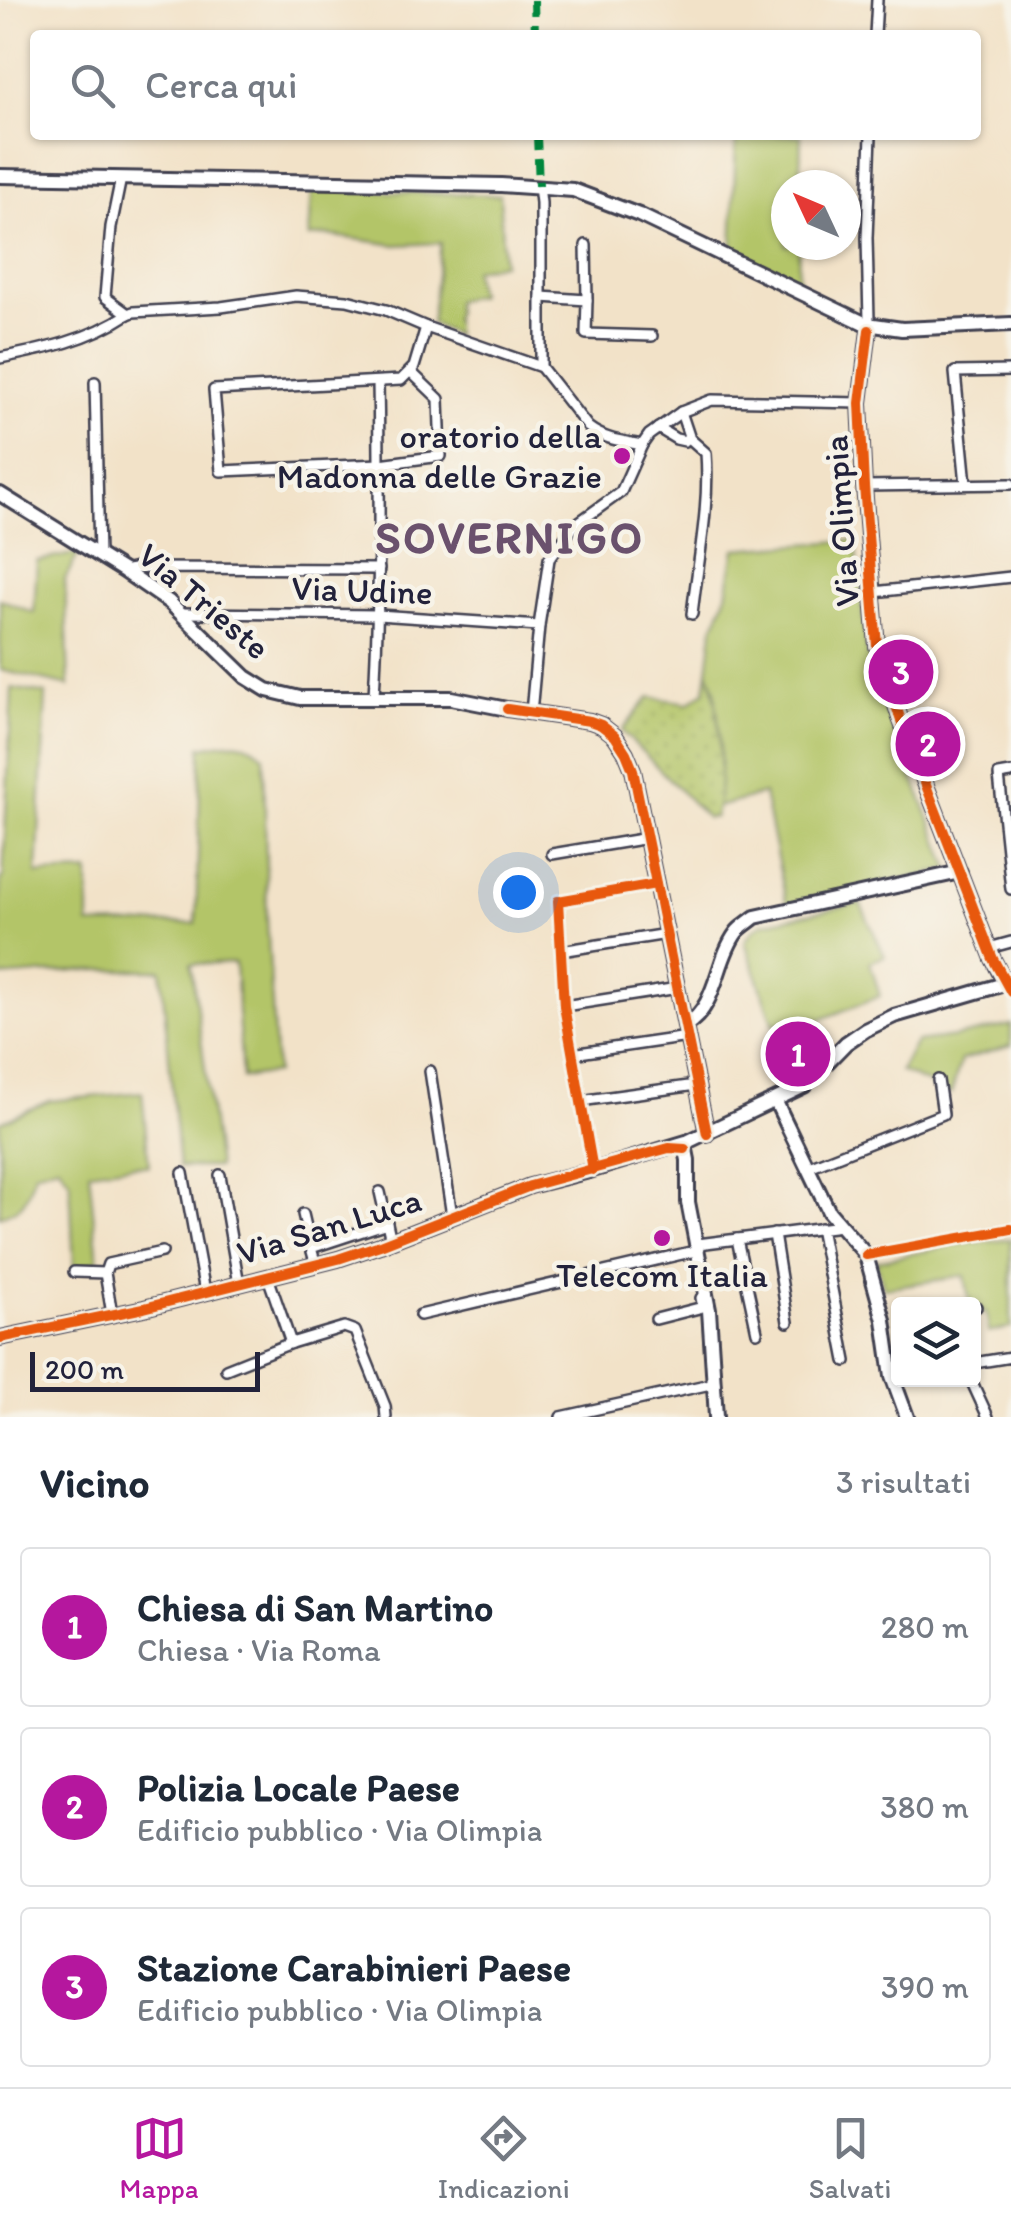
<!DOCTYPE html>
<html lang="it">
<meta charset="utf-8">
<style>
body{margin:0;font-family:Itim,sans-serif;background:#f6f6f7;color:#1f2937}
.controls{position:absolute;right:30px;bottom:30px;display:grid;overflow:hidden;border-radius:10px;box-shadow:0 2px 8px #0004}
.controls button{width:90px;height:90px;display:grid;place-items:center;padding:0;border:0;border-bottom:2px solid #e0e1e3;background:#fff;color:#1f2937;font:50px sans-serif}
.compass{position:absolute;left:771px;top:170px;width:90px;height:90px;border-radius:50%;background:#fff;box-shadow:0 2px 8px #0004;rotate:314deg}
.scale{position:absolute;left:30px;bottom:25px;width:230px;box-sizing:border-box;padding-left:10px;border:5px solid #22223b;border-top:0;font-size:28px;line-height:35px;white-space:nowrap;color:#22223b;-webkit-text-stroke:8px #f7f3e8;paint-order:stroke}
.you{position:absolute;left:518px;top:892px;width:35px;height:35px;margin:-25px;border:8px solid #fff;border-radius:50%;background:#1a73e8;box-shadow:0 0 0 15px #1a73e833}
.badge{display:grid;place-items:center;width:65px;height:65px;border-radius:50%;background:#b5179e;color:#fff;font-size:32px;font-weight:700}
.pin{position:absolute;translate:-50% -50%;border:5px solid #fff;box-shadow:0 2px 10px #0006}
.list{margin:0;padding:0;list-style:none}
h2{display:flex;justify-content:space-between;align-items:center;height:130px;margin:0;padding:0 40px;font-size:42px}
h2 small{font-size:32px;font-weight:400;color:#747a83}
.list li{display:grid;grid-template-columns:65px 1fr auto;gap:30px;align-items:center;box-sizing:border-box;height:160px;margin:0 20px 20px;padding:0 20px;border:2px solid #e0e1e3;border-radius:10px}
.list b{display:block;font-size:38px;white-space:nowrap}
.list p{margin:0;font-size:32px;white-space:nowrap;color:#747a83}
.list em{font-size:32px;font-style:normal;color:#747a83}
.icon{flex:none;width:55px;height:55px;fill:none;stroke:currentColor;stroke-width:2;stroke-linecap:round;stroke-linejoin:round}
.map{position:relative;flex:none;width:1011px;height:1417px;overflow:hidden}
.search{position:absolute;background:#fff;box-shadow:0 2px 8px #0004;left:30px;right:30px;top:30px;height:110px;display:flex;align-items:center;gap:25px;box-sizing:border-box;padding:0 35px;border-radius:10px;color:#747a83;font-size:38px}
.sheet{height:670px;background:#fff}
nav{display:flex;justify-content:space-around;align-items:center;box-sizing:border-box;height:140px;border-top:2px solid #e0e1e3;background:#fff;font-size:28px;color:#747a83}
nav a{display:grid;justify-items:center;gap:5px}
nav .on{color:#b5179e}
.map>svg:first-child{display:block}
.grass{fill:#b3c568;stroke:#6a7452;stroke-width:2.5}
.park{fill:url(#park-dots);stroke:#6a7452;stroke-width:2.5}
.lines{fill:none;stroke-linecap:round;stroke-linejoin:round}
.street-casing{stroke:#413f50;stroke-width:14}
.secondary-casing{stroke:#413f50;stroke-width:18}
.street{stroke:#fff;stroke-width:9}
.secondary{stroke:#fff;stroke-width:12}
.quiet{stroke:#00873e;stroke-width:8;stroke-dasharray:15 8;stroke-linecap:butt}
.cycleway-casing{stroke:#f7f3e8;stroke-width:16}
.cycleway{stroke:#e8590c;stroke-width:10}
.poi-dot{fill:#b5179e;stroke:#f7f3e8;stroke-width:4}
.labels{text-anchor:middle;stroke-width:9;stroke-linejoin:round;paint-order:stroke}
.poi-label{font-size:35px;fill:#22223b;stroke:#f7f3e8;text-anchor:end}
.street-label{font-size:35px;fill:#22223b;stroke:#f7f3e8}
.district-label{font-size:45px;font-weight:bold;letter-spacing:2.5px;fill:#6a516d;stroke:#f7f3e8}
</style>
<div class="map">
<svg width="1011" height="1417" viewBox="0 0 1011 1417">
<defs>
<pattern id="park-dots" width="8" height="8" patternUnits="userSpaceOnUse" patternTransform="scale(2.5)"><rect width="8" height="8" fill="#b3c568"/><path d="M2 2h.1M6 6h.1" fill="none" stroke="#9aa95b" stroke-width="1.8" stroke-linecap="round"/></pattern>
</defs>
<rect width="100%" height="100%" fill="#f7f3e8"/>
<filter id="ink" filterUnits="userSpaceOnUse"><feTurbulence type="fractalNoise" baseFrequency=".01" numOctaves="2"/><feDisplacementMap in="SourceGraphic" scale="20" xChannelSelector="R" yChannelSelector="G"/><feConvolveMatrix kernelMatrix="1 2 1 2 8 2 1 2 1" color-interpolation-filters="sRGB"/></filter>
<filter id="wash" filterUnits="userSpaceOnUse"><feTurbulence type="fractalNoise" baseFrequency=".0048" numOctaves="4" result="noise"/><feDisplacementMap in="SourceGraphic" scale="40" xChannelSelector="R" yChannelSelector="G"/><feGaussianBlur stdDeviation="2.25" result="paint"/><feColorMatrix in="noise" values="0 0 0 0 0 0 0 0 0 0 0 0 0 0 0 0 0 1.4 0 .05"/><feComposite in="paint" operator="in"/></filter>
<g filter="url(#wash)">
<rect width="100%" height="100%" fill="#f2e2c8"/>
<g class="grass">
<path d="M736,135h65l-1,50h-14v60h13l-1,42 -66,-30z"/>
<path d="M312,190l188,5 3,68 -30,7 5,25 -23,6v34l-24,-12 10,-80 -45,2 -69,-10 -18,2z"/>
<path d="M856,540l10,107 7,31 77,191 -163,38 -23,-113 -47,13 2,-36 -4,-81 -7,-19 5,-42 14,-35 8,-45z"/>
<path d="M79,553l-14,26 4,107 -69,-16v-71l34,14 3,-52z"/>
<path d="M12,688l34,6 -9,180 52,-2v53l107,-2 5,-176c24,-4 44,-11 63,9l3,163 9,154 -34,5 -7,-115 -44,1 27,203h-39l-18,-197h-72l-89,7v-98l3,-1z"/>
<path d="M860,903l25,53 -15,6 10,34 -63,25 -2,-3 -41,7 -29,-83c5,-9 9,-15 19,-19z"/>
<path d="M1011,1025v21l-50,14 -10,34 -51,-23 16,-29 39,-5z"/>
<path d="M142,1092l7,74 -14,-1 -46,6 9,90 -24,8 -4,-88 -12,-16 -23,7c-9,27 -7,34 -35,44v-94l49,-21z"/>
<path d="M1011,1239v89l-22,4 -3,-20h-12v-8h-4l-5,-28 -81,12 -8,-27 99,-20 5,2z"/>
</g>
<path class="park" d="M708,671c13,34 16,111 7,146l-8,1 -85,-87 27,-34 40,6 16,-12z"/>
</g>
<g filter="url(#ink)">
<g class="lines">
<defs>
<g id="street">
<path d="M875,35l2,-35"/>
<path d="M121,178l-10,49 -6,70 23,17 5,-2 88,-5 75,-11 51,4 39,10 40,17 115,40 47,60c17,13 34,14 54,18"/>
<path d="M539,186l2,17v164"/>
<path d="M586,245l1,55"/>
<path d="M541,297l46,3 -1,34 66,2"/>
<path d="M869,320l-2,-82 4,-103"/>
<path d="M0,358c45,-9 89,-18 128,-44"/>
<path d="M411,372l28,27 2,57 -61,8 -159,7 -7,-81 187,-10 13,-13 12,-40"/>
<path d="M95,382l4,174"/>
<path d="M658,428l18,11 9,2 4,-5 -8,-24"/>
<path d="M688,437l18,16c4,53 -8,108 -14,161"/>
<path d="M966,484l-11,-112 56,-1"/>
<path d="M864,486l147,-2"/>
<path d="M124,571l12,-3 243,1"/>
<path d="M874,592l137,-15"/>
<path d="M182,613l196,2 161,11"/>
<path d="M374,696c6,-104 6,-209 4,-313"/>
<path d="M531,713l8,-87 10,-67 26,-34 46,-33 21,-47 7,-10 32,-23 31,-12 148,3"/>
<path d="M1011,773l-12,2 12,114"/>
<path d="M552,854l96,-16"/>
<path d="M989,948l22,-6"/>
<path d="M561,951l106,-17"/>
<path d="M564,1006l114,-18"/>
<path d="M572,1054l116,-17"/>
<path d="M430,1071l22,145"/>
<path d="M580,1101l116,-16"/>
<path d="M809,1167l134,-53 -5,-34"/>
<path d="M593,1170l-29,-164 -6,-105 98,-17"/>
<path d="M183,1173l22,119"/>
<path d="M220,1175l19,109"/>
<path d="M380,1192l7,31"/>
<path d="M303,1214l8,34"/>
<path d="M820,1228l26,133"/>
<path d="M774,1234l14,88"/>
<path d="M737,1239l20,93"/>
<path d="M698,1244l143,-18"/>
<path d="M866,1255l145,-26"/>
<path d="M316,1265l-5,-17 76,-25 4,18"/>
<path d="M74,1272l31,1"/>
<path d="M268,1277l23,66 53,-16 11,4 30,75 1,11"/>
<path d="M974,1308l2,-1"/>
<path d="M112,1314l-7,-41 3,-9 54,-12"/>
<path d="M420,1315l279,-65"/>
<path d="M656,1319l47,-12 -2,-9"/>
<path d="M974,1363l37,-6"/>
<path d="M226,1369l65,-26"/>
<path d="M971,1380l17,37"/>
<path d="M561,1417l154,-34"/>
</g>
<g id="secondary">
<path d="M0,176l501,9 72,5 66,25 225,108"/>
<path d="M874,325l28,4 109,-5"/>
<path d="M869,330l-9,73 4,83 13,160 23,72 93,241 12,24"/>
<path d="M0,494l124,77 45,31 77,75 21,13 33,8h151l56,11 83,12 11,4 14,11 11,17 7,17 74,364"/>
<path d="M686,1025c31,-18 30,-65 50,-92 4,-6 13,-11 19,-16l205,-45"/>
<path d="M776,1102l53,110 37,43 18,65 8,56 15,41"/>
<path d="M689,1141l115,-55 42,-43 19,-13 29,-14 117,-34"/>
<path d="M686,1150l2,10v42l21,108 7,107"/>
<path d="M0,1338l144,-30 194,-49 42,-14 150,-59 63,-16 93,-28"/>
</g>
</defs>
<use href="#street" class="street-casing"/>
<use href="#secondary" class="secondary-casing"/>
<use href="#street" class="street"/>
<use href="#secondary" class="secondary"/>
<g class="quiet">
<path d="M534,0l1,35"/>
<path d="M537,135l2,51"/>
</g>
<defs>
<g id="cycleway">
<path d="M869,330l-9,73 4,83 13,160 23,72 93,241 18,33"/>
<path d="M507,709l83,12 11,4 14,11 11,17 7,17 74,364"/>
<path d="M593,1170l-29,-164 -6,-105 98,-17"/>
<path d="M866,1255l145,-26"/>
<path d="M0,1338l144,-30 194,-49 42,-14 150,-59 139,-38 16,1"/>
</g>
</defs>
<use href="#cycleway" class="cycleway-casing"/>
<use href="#cycleway" class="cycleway"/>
</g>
</g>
<g class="poi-dot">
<circle cx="622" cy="456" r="10"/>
<circle cx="662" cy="1238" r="10"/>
</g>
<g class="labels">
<g class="poi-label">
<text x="602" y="448">oratorio della<tspan x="602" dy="40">Madonna delle Grazie</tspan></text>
<text x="662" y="1287" text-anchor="middle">Telecom Italia</text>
</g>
<g class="street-label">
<text transform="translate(841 521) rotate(-94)" y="12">Via Olimpia</text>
<text transform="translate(362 590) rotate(2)" y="12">Via Udine</text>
<text transform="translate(204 601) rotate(40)" y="12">Via Trieste</text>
<text transform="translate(329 1226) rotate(-17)" y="12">Via San Luca</text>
</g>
<g class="district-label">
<text x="510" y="553">SOVERNIGO</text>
</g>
</g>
</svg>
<div class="controls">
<button><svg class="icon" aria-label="layers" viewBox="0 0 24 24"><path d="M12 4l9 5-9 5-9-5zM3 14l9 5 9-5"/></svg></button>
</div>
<svg class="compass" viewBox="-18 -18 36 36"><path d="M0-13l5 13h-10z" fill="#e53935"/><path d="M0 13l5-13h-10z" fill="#747a83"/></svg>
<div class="scale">200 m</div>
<div class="you"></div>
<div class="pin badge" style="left:798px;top:1054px">1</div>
<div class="pin badge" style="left:928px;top:744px">2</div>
<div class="pin badge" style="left:901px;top:672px">3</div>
<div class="search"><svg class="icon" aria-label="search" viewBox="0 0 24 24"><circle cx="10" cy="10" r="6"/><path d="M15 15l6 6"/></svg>Cerca qui</div>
</div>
<section class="sheet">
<h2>Vicino<small>3 risultati</small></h2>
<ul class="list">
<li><span class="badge">1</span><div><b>Chiesa di San Martino</b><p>Chiesa · Via Roma</p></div><em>280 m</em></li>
<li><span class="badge">2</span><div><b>Polizia Locale Paese</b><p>Edificio pubblico · Via Olimpia</p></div><em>380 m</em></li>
<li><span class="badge">3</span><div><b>Stazione Carabinieri Paese</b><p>Edificio pubblico · Via Olimpia</p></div><em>390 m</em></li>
</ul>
</section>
<nav>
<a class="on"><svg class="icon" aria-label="map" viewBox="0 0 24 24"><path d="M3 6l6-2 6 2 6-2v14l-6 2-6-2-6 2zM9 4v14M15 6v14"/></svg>Mappa</a>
<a><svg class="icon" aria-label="directions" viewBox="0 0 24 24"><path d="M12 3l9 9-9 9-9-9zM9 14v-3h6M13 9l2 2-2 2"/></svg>Indicazioni</a>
<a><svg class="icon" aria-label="saved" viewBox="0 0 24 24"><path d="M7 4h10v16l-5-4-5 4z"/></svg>Salvati</a>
</nav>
